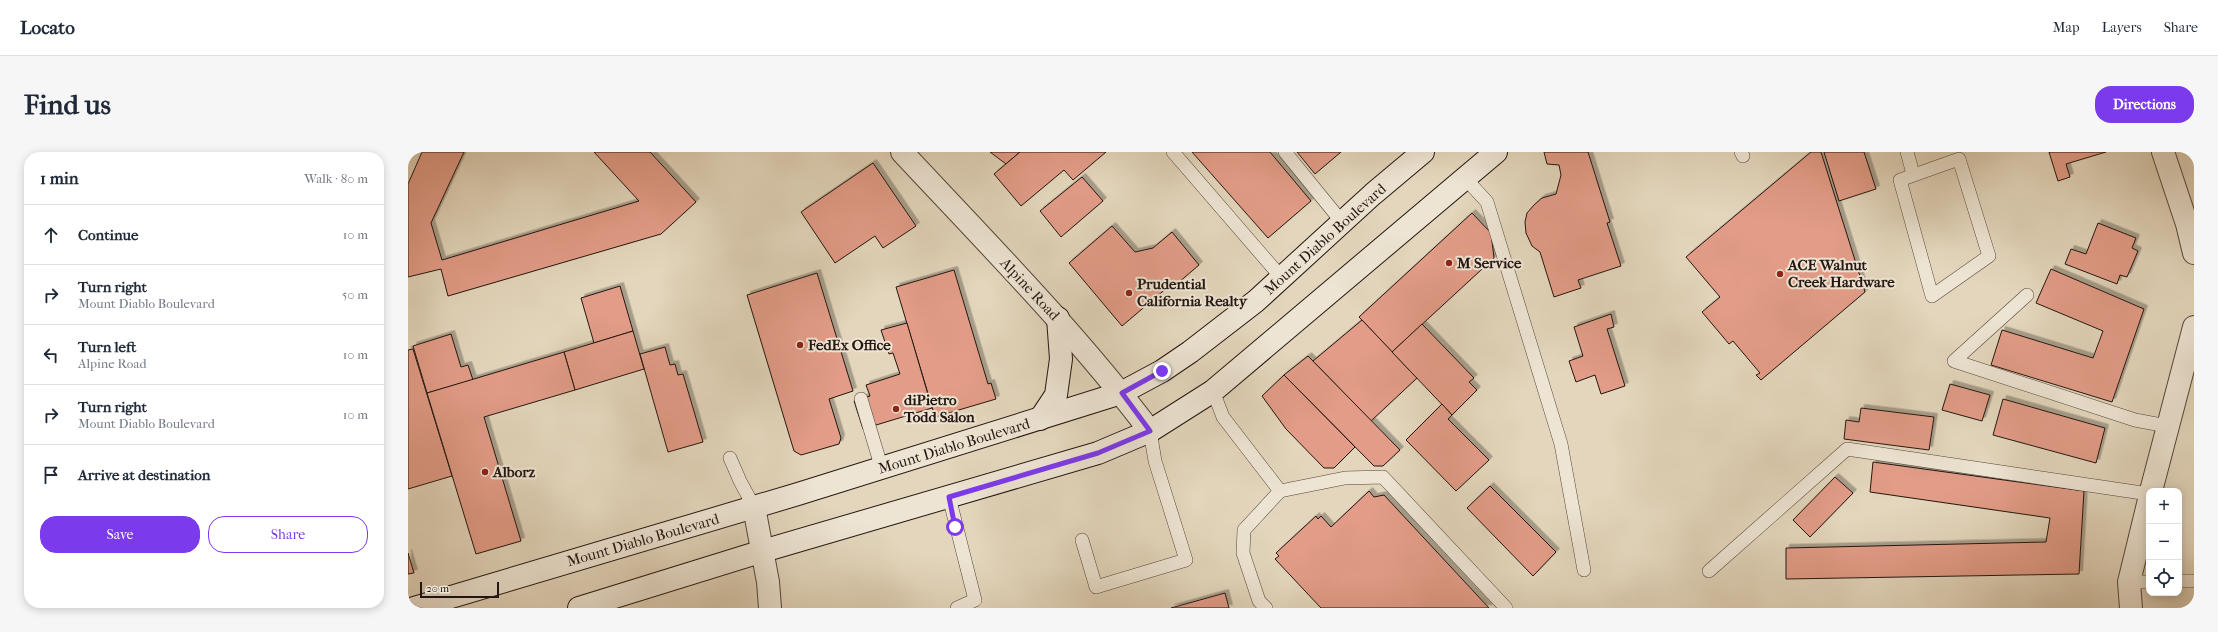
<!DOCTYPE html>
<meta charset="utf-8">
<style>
body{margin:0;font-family:"IM FELL French Canon",serif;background:#f6f6f7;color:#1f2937}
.controls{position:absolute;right:12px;bottom:12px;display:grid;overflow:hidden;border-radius:8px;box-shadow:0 2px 10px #0003}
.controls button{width:36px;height:36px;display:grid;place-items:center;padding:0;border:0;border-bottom:1px solid #e0e1e3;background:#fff;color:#1f2937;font:20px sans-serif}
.scale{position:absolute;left:12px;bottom:10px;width:79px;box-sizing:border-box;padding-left:4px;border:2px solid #231611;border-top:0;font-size:11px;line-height:14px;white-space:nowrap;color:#231611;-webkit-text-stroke:3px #ede4d3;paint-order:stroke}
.stop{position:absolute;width:12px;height:12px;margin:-9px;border:3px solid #7c3aed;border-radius:50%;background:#fff}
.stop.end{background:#7c3aed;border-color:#fff;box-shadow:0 1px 4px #0008}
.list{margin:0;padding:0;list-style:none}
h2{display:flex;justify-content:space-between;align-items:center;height:52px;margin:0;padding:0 16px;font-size:17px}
h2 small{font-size:13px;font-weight:400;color:#747a83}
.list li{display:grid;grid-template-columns:26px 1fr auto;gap:12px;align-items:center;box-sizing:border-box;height:60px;padding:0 16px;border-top:1px solid #e0e1e3}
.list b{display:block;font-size:15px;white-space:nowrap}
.list p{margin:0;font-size:13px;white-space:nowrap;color:#747a83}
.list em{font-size:13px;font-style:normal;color:#747a83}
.actions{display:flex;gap:8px;padding:12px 16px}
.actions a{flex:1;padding:9px 0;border:1px solid #7c3aed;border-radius:16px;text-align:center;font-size:14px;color:#7c3aed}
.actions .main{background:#7c3aed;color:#fff}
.icon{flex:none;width:22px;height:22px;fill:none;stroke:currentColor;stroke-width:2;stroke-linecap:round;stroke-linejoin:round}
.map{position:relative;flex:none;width:1786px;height:456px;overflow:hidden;border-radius:16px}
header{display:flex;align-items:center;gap:24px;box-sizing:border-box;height:56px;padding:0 20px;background:#fff;border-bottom:1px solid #e0e1e3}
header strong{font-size:19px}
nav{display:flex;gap:22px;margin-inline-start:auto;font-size:14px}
.intro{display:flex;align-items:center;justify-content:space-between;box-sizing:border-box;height:96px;padding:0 24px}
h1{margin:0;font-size:28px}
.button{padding:10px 18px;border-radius:16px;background:#7c3aed;color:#fff;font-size:14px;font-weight:700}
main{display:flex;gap:24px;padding:0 24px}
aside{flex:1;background:#fff;border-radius:16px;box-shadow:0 2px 10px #0003}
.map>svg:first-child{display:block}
.building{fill:#e29c87;stroke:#231611;filter:url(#shadow)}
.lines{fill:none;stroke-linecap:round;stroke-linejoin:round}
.service-casing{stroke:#53463c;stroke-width:14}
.minor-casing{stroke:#53463c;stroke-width:24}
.secondary-casing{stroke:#231611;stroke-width:24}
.service{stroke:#ede4d3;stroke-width:13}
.minor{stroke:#ede4d3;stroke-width:22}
.secondary{stroke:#ede4d3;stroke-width:22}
.route{stroke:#7c3aed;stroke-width:5}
.poi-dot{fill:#8f2418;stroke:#ede4d3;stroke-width:1.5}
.labels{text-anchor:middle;stroke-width:4;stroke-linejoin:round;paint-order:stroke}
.street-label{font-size:15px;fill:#231611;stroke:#ede4d3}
.poi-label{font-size:15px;font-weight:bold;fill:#231611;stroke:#ede4d3;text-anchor:start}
</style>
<header>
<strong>Locato</strong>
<nav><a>Map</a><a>Layers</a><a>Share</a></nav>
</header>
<div class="intro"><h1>Find us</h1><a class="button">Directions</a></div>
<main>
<aside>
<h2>1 min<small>Walk · 80 m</small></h2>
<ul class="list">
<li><svg class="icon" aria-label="ahead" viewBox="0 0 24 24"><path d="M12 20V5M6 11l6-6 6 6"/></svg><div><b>Continue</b></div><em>10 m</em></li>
<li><svg class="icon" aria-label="right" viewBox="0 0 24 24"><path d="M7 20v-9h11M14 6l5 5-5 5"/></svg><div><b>Turn right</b><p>Mount Diablo Boulevard</p></div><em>50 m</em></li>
<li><svg class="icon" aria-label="left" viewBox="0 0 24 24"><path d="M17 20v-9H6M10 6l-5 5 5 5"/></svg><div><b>Turn left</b><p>Alpine Road</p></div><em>10 m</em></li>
<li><svg class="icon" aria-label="right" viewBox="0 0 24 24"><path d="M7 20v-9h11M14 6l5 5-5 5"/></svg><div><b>Turn right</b><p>Mount Diablo Boulevard</p></div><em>10 m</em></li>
<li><svg class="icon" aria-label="arrive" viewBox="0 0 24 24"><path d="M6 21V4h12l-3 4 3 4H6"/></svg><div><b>Arrive at destination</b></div></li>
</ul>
<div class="actions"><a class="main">Save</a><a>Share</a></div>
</aside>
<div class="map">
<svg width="1786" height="456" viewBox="0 0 1786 456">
<defs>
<filter id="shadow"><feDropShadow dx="3.5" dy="-3.5" stdDeviation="0" flood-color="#0004"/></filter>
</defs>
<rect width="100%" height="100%" fill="#e3d6bc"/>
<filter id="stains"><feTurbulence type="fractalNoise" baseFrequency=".005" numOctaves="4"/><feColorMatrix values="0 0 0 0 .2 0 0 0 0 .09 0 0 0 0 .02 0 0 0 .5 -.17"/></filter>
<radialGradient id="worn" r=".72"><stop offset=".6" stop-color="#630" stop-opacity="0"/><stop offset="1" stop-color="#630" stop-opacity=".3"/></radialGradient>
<g class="building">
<path d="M14,0h42l-33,71 11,37 197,-59 -45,-49h56l46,50 -35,32 -213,62 -7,-27 -33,8v-93z"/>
<path d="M582,0h30l-14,12z"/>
<path d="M612,0h86l-33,28 -9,-10 -43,36 -27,-32z"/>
<path d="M784,0h78l41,49 -43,37z"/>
<path d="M889,0h44l-26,22z"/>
<path d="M1136,0h44l22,70 -3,1 14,43 -43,14 3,8 -27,9 -14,-45 -8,-6 -6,-13 -1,-11 2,-9 7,-8 8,-7 14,-4 5,-19 -2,-10 -12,-1z"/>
<path d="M1403,0h10l44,140 -104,88 -5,-5 4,-2 -27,-32 -4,3 -27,-32 18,-15 -34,-40z"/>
<path d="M1416,0h40l12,37 -37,12z"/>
<path d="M1641,0h57l-40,12 4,13 -12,4z"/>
<path d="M465,11l43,63 -33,22 -8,-12 -40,27 -34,-51z"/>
<path d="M674,25l21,24 -42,36 -21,-26z"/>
<path d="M1064,61l19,20 3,25 -102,94 -33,-35z"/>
<path d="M1690,71l38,15 -4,10 6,3 -11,26 -7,-2 -3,9 -52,-20 6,-15 15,5z"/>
<path d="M704,74l23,26 18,-4 19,-16 27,33 -21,18 -3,-2 -53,45 -53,-63z"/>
<path d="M1643,117l93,40 -32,93 -121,-37 11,-35 91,28 10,-27 -67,-28z"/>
<path d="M546,118l34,114 3,-1 5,16 -61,18 -39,-130z"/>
<path d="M409,121l36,118 -24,8 12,39 -2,6 -38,11 -7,-4 -47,-156z"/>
<path d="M212,134l13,45 -39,12 -13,-45z"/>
<path d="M1203,162l3,13 -7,2 18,57 -24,8 -6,-19 -19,7 -7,-21 14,-5 -9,-29z"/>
<path d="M954,168l55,58 -46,43 -58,-60z"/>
<path d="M499,171l25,85 -69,21 -9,-28 16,-5 -4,-11 34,-11 -7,-21 -4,1 -8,-24z"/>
<path d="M1014,172l52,54 -5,4 8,8 -25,25 -60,-63z"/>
<path d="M225,179l11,38 -69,21 -11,-38z"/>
<path d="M43,182l10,33 7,-2 5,15 -46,13 -14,-47z"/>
<path d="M257,195l5,18 5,-1 3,11 5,-1 20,68 -35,10 -28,-98z"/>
<path d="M5,197l39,127 -44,13v-139z"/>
<path d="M156,200l11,38 -91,27 37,124 -45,13 -49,-161z"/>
<path d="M900,204l92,94 -17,16h-9l-90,-91z"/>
<path d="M876,223l71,72 -21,21h-10l-38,-39 -24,-33z"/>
<path d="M1542,232l40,11 -8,26 -40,-11z"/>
<path d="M1595,247l102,29 -9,35 -103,-28z"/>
<path d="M1034,252l10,11 -4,4 41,41 -33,31 -50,-51z"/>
<path d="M1453,256l73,9 -5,33 -85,-11 2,-19 13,2z"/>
<path d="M1465,310l211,29 -5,83 -293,5v-31l260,-6 4,-24 -180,-26z"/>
<path d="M1427,325l18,16 -43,44 -17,-17z"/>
<path d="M1082,334l66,66 -23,24 -66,-68z"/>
<path d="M961,339l5,6 10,-2 105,113h-168l-46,-49 4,-3 -3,-3 40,-37 2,3 3,-3 10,11z"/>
<path d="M0,401l6,20 -6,1z"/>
<path d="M817,441l4,15h-58z"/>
</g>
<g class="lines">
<defs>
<g id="service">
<path d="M765,0l108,125"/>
<path d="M877,0l57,70"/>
<path d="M1333,0l2,4"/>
<path d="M1499,0l6,22"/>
<path d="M1551,7l30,97 -57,40 -32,-116z"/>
<path d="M1057,26l22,24 74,242 23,126"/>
<path d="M1619,143l-73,66 181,59 32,6"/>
<path d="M805,239l10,26 57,74 65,-13 38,-1 123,131"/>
<path d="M453,247l21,70"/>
<path d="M322,306l10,23 14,26"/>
<path d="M541,345l26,103 -18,8"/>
<path d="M674,388l14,47 90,-27 -31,-99 -5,-30"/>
<path d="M1301,419l138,-122 302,45"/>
<path d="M1771,429h15"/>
<path d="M1721,430h20"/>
<path d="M858,456l-7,-7 -16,-48 1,-23 36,-39"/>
</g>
<g id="minor">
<path d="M494,0c85,91 173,180 248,279"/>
<path d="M1755,0l24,72 7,29"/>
<path d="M1743,339l43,-164"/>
<path d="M346,355l14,75 2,26"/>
<path d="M1723,456l-2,-26 20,-82"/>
</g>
<g id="secondary">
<path d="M632,267l16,-24 5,-36 -3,-41"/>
<path d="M6,456l384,-114 323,-101 41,-22 28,-19 66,-51 117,-107 50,-42"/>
<path d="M171,456l184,-57 335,-98 52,-22 63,-40 283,-239"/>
</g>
</defs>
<use href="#service" class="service-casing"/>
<use href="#minor" class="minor-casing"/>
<use href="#secondary" class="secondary-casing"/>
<use href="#service" class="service"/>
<use href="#minor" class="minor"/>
<use href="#secondary" class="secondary"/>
</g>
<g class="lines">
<path class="route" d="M547,375l-6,-30 149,-44 52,-22 -28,-38 40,-22"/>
</g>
<g class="poi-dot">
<circle cx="1041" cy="111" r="4"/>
<circle cx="1372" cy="122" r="4"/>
<circle cx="721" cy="141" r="4"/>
<circle cx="392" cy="193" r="4"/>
<circle cx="488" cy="257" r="4"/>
<circle cx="77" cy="320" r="4"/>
</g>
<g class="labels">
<g class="street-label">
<text transform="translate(917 87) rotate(-42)" y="5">Mount Diablo Boulevard</text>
<text transform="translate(622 137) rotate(47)" y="5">Alpine Road</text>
<text transform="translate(546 294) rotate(-17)" y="5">Mount Diablo Boulevard</text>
<text transform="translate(235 388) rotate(-16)" y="5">Mount Diablo Boulevard</text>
</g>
<g class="poi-label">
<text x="1049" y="116">M Service</text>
<text x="1380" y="118">ACE Walnut<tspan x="1380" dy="17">Creek Hardware</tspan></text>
<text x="729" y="137">Prudential<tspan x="729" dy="17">California Realty</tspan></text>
<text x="400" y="198">FedEx Office</text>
<text x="496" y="253">diPietro<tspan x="496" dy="17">Todd Salon</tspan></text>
<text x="85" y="325">Alborz</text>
</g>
</g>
<rect width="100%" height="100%" filter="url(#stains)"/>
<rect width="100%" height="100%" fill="url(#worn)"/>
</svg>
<div class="controls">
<button>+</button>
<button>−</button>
<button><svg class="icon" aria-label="locate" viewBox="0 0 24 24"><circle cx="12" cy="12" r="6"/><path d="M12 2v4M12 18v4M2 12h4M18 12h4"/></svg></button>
</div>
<div class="scale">20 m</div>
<div class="stop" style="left:547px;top:375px"></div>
<div class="stop end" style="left:754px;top:219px"></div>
</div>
</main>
